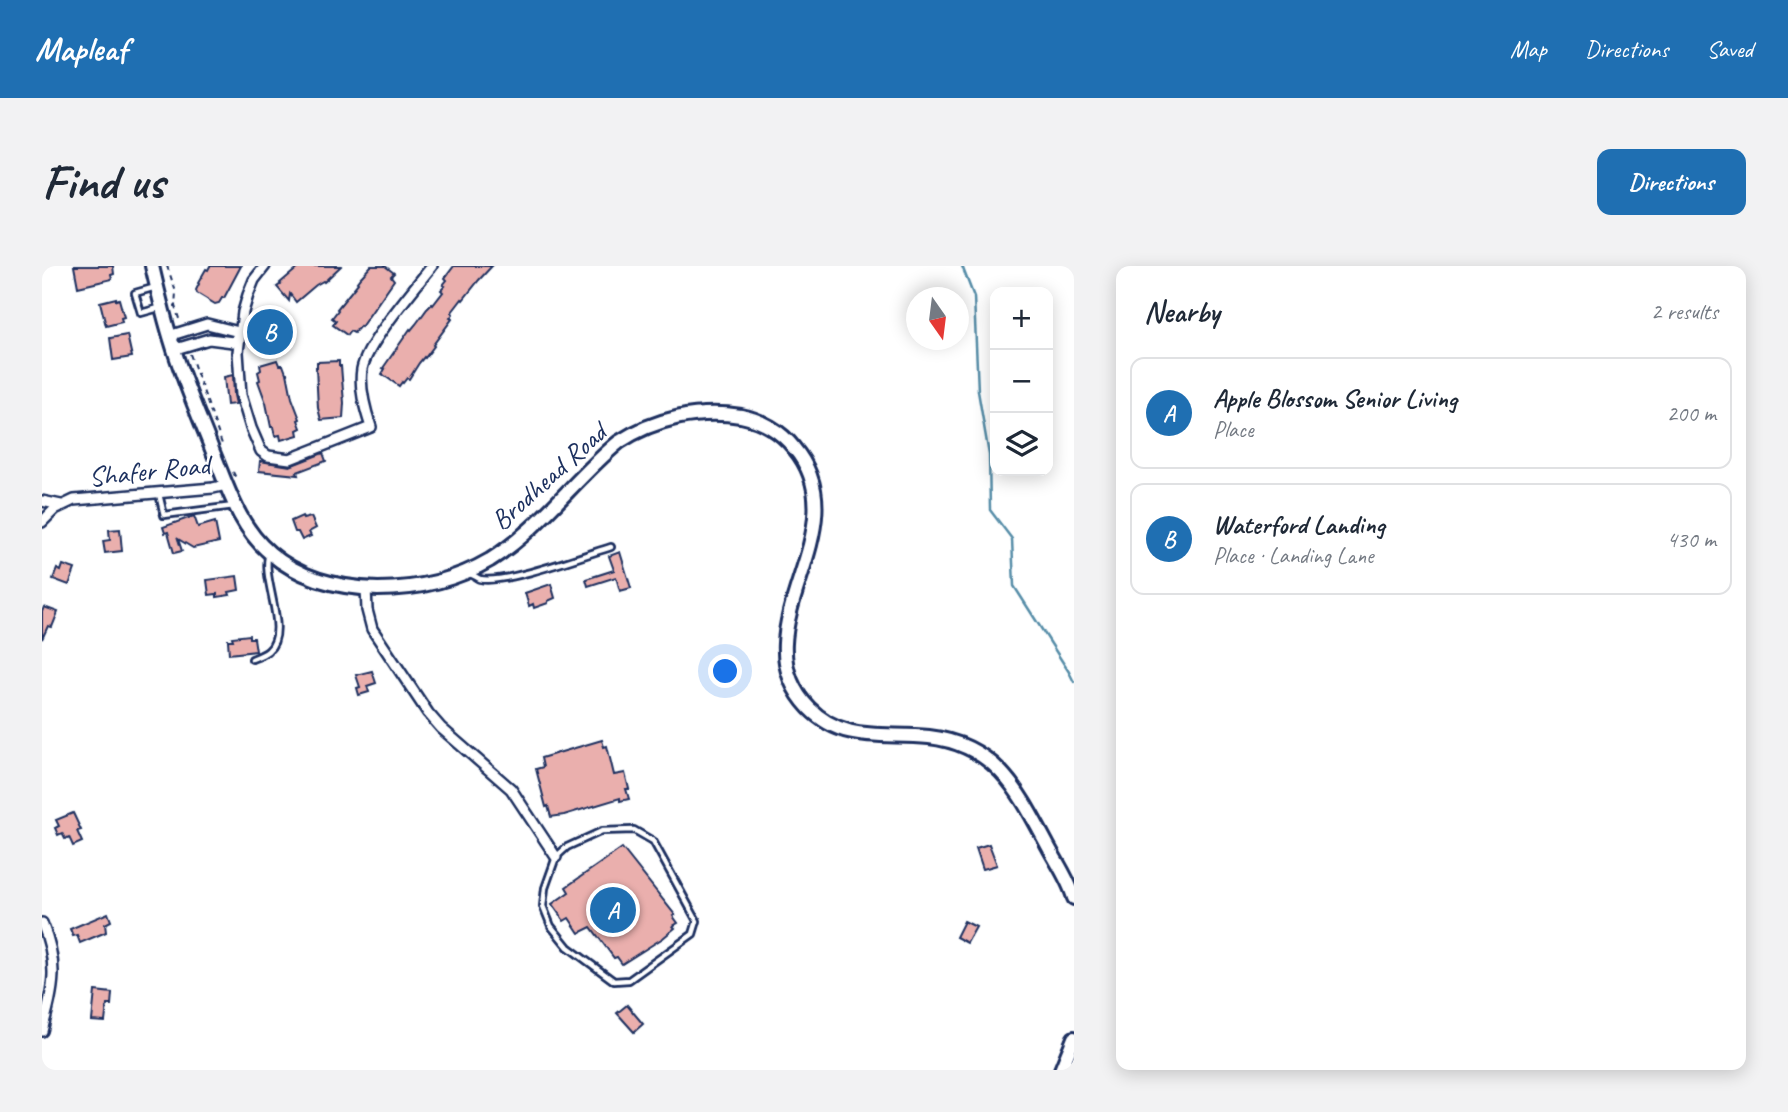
<!DOCTYPE html>
<meta charset="utf-8">
<style>
body{margin:0;font-family:Caveat,sans-serif;background:#f2f2f3;color:#1f2937}
.controls{position:absolute;right:21px;top:21px;display:grid;overflow:hidden;border-radius:14px;box-shadow:0 4px 18px #0003}
.controls button{width:63px;height:63px;display:grid;place-items:center;padding:0;border:0;border-bottom:2px solid #e0e1e3;background:#fff;color:#1f2937;font:35px sans-serif}
.compass{position:absolute;left:864px;top:21px;width:63px;height:63px;border-radius:50%;background:#fff;box-shadow:0 4px 18px #0003;rotate:166deg}
.you{position:absolute;left:684px;top:406px;width:24px;height:24px;margin:-18px;border:5px solid #fff;border-radius:50%;background:#1a73e8;box-shadow:0 0 0 10px #1a73e833}
.badge{display:grid;place-items:center;width:46px;height:46px;border-radius:50%;background:#1f6fb2;color:#fff;font-size:23px;font-weight:700}
.pin{position:absolute;translate:-50% -50%;border:4px solid #fff;box-shadow:0 2px 7px #0006}
.list{margin:0;padding:0;list-style:none}
h2{display:flex;justify-content:space-between;align-items:center;height:91px;margin:0;padding:0 28px;font-size:30px}
h2 small{font-size:23px;font-weight:400;color:#747a83}
.list li{display:grid;grid-template-columns:46px 1fr auto;gap:21px;align-items:center;box-sizing:border-box;height:112px;margin:0 14px 14px;padding:0 14px;border:2px solid #e0e1e3;border-radius:14px}
.list b{display:block;font-size:26px;white-space:nowrap}
.list p{margin:0;font-size:23px;white-space:nowrap;color:#747a83}
.list em{font-size:23px;font-style:normal;color:#747a83}
.icon{flex:none;width:38px;height:38px;fill:none;stroke:currentColor;stroke-width:2;stroke-linecap:round;stroke-linejoin:round}
.map{position:relative;flex:none;width:1032px;height:804px;overflow:hidden;border-radius:14px}
header{display:flex;align-items:center;gap:42px;box-sizing:border-box;height:98px;padding:0 35px;background:#1f6fb2;color:#fff}
header strong{font-size:33px}
nav{display:flex;gap:38px;margin-inline-start:auto;font-size:24px}
.intro{display:flex;align-items:center;justify-content:space-between;box-sizing:border-box;height:168px;padding:0 42px}
h1{margin:0;font-size:49px}
.button{padding:18px 32px;border-radius:14px;background:#1f6fb2;color:#fff;font-size:24px;font-weight:700}
main{display:flex;gap:42px;padding:0 42px}
aside{flex:1;background:#fff;border-radius:14px;box-shadow:0 4px 18px #0003}
.map>svg:first-child{display:block}
.lines{fill:none;stroke-linecap:round;stroke-linejoin:round}
.stream{stroke:#568da8;stroke-width:2.5}
.building{fill:#eaafad;stroke:#1b2f5e;stroke-width:2}
.service-casing{stroke:#1b2f5e;stroke-width:10}
.minor-casing{stroke:#1b2f5e;stroke-width:14}
.secondary-casing{stroke:#1b2f5e;stroke-width:18}
.path{stroke:#1b2f5e;stroke-width:2;stroke-dasharray:5 5;stroke-linecap:butt}
.service{stroke:#fff;stroke-width:4.5}
.minor{stroke:#fff;stroke-width:9}
.secondary{stroke:#fff;stroke-width:12}
.labels{text-anchor:middle;stroke-width:5;stroke-linejoin:round;paint-order:stroke}
.street-label{font-size:28px;fill:#1b2f5e;stroke:#fff}
</style>
<header>
<strong>Mapleaf</strong>
<nav><a>Map</a><a>Directions</a><a>Saved</a></nav>
</header>
<div class="intro"><h1>Find us</h1><a class="button">Directions</a></div>
<main>
<div class="map">
<svg width="1032" height="804" viewBox="0 0 1032 804">
<rect width="100%" height="100%" fill="#fff"/>
<filter id="ink" filterUnits="userSpaceOnUse"><feTurbulence type="fractalNoise" baseFrequency=".0143" numOctaves="2"/><feDisplacementMap in="SourceGraphic" scale="14" xChannelSelector="R" yChannelSelector="G"/><feConvolveMatrix kernelMatrix="1 2 1 2 8 2 1 2 1" color-interpolation-filters="sRGB"/></filter>
<g filter="url(#ink)">
<g class="lines">
<path class="stream" d="M920,0l12,31 4,94 11,64 1,55 22,29 2,47 55,86 5,10"/>
</g>
<g class="building">
<path d="M32,0h39l1,8 -3,1 1,4 -34,8z"/>
<path d="M168,0h31l-17,32h-2l-3,5 -4,1 -18,-11 -1,-3 3,-6 -1,-1 8,-14 2,1z"/>
<path d="M258,0h41l-17,16 -1,-1 -7,4 -20,17 -6,-8 -1,7 -12,-14 4,-3 -1,-1z"/>
<path d="M329,0h14l9,7 -3,3 3,4 -33,47 -1,-1 -6,7 -4,-2 -3,4 -14,-10 3,-4 -4,-3 6,-8 -1,-1 21,-26 -1,-1 3,-4z"/>
<path d="M412,0h38l-13,14 -16,20 -1,-1 -10,13 1,2 -3,4 2,1 -19,26 1,1 -9,12 -1,-1 -5,6 -10,16 -2,-1 -4,5 -1,-1 -3,4 -17,-12 3,-5 -2,-1 27,-39 1,1 5,-6 11,-15 5,-5 1,1 10,-13 -2,-2 4,-4 -2,-1 4,-5 -2,-2z"/>
<path d="M74,32v2l3,-1 5,18 -3,1 1,4 -16,4 -6,-24z"/>
<path d="M229,47l15,3v2l4,1 -2,11 -4,-1 -3,15 -5,-1 -1,4 -14,-3 -1,-9h-3l2,-9 3,1 2,-8 6,1z"/>
<path d="M85,69l5,22 -19,3 -3,-22z"/>
<path d="M235,94l2,5h4l3,8h1l5,25 8,21 -2,1 3,8 -4,2 1,5 -17,5 -1,-5 -5,1 -2,-9h-2l-5,-24 -8,-22 2,-1 -2,-8 3,-2 -1,-5z"/>
<path d="M297,95v5h2l3,37 -1,15 -22,2 -3,-12 -2,-41h1v-5z"/>
<path d="M191,109l1,20 2,9 -9,1 -3,-28z"/>
<path d="M281,187l3,8 -29,11 1,3 -39,-4 1,-10 30,5z"/>
<path d="M152,250l4,11 17,-5 4,20 -26,6 -15,-9 4,12 -8,2 -6,-21 -3,1 -2,-6z"/>
<path d="M260,250l1,3 8,-2 5,11 -7,4 2,4 -9,4 -4,-8h-3l-4,-11z"/>
<path d="M78,263l2,22 -17,2 -2,-12 7,-1 -1,-10z"/>
<path d="M578,286l11,36 -11,3 -4,-14 -28,9 -2,-7 28,-9 -5,-14z"/>
<path d="M21,299l12,4 -6,16 -16,-6 4,-10 4,2z"/>
<path d="M195,310l2,14 -10,2 1,3 -13,2v-3l-8,1 -2,-15z"/>
<path d="M509,318l4,14 -7,3v2l-14,5 -1,-4 -4,2 -4,-13z"/>
<path d="M2,341l14,5 -6,15 -4,-1 -6,13v-27z"/>
<path d="M207,369v3h5l2,13 -27,3 -1,-14h5l-1,-3z"/>
<path d="M330,405l4,12 -9,3 2,6 -10,3 -2,-7 3,-1 -4,-12z"/>
<path d="M560,474l2,7 3,-1 7,29 11,-2 4,16h-3l3,10 -9,2v-3l-56,17 -13,2 -3,-11 -2,1 -10,-38 7,-2 -2,-9z"/>
<path d="M31,547l8,17 -4,1 5,11 -9,4 -4,-9 -4,2 -3,-6 -4,2 -3,-7 4,-2 -3,-6z"/>
<path d="M947,578l8,21 -14,4 -7,-21z"/>
<path d="M580,582l53,67 -2,1 5,7 -5,3 2,2 -12,10 -41,26 -5,-7 -3,1 -23,-31 -12,6 -10,-15 -5,3 -12,-17 17,-12 -3,-5z"/>
<path d="M66,647l3,8 -6,3 1,8 -26,11 -3,-8 -4,1 -3,-7z"/>
<path d="M922,655l12,6 -9,16 -11,-6z"/>
<path d="M53,725l17,2 -1,12h-4l-2,17 -13,-1z"/>
<path d="M585,739l16,19 -9,8 -17,-19z"/>
</g>
<g class="lines">
<defs>
<g id="service">
<path d="M114,21l-21,6 6,20 18,-5"/>
<path d="M117,228l5,21 70,-9"/>
<path d="M428,308c4,1 7,4 10,5 23,6 105,-24 131,-32"/>
<path d="M210,393c5,-2 11,-4 16,-8 23,-19 -8,-72 1,-98"/>
<path d="M592,564l19,11 44,80 -4,13 -64,46 -15,1 -46,-34 -17,-21 -8,-20 2,-18 11,-31 11,-10 35,-16z"/>
</g>
<g id="minor">
<path d="M223,0l-11,14 -6,15 -5,17 -5,40 3,43 10,33 10,23 7,5 22,3 81,-32c-6,-18 -12,-39 -9,-58 5,-26 52,-80 70,-103"/>
<path d="M165,58l28,7 4,6 -6,5 -24,-3 -30,9 -8,-6 4,-8z"/>
<path d="M0,235l19,4"/>
<path d="M0,256l13,-13 19,-9 139,-12 13,-3"/>
<path d="M324,322l1,22 5,19 56,84 13,15 70,61 45,68"/>
<path d="M0,657c18,43 11,66 0,108"/>
</g>
<g id="secondary">
<path d="M110,0c6,26 12,52 20,77 11,37 27,73 41,109 15,36 26,75 57,101 29,25 69,35 108,36 39,0 78,-9 112,-29 50,-31 84,-81 129,-118 35,-23 79,-33 122,-26 20,4 40,15 53,32 70,83 -60,181 15,260 35,36 76,24 120,29 68,8 90,55 119,109 9,17 21,34 26,52"/>
<path d="M1019,804l13,-32"/>
</g>
</defs>
<use href="#service" class="service-casing"/>
<use href="#minor" class="minor-casing"/>
<use href="#secondary" class="secondary-casing"/>
<g class="path">
<path d="M125,0l9,26 -1,14 5,16"/>
<path d="M148,88l32,90"/>
<path d="M191,206l3,6"/>
</g>
<use href="#service" class="service"/>
<use href="#minor" class="minor"/>
<use href="#secondary" class="secondary"/>
</g>
</g>
<g class="labels">
<g class="street-label">
<text transform="translate(107 204) rotate(-6)" y="10">Shafer Road</text>
<text transform="translate(506 210) rotate(-42)" y="10">Brodhead Road</text>
</g>
</g>
</svg>
<div class="controls">
<button>+</button>
<button>−</button>
<button><svg class="icon" aria-label="layers" viewBox="0 0 24 24"><path d="M12 4l9 5-9 5-9-5zM3 14l9 5 9-5"/></svg></button>
</div>
<svg class="compass" viewBox="-18 -18 36 36"><path d="M0-13l5 13h-10z" fill="#e53935"/><path d="M0 13l5-13h-10z" fill="#747a83"/></svg>
<div class="you"></div>
<div class="pin badge" style="left:571px;top:644px">A</div>
<div class="pin badge" style="left:228px;top:66px">B</div>
</div>
<aside>
<h2>Nearby<small>2 results</small></h2>
<ul class="list">
<li><span class="badge">A</span><div><b>Apple Blossom Senior Living</b><p>Place</p></div><em>200 m</em></li>
<li><span class="badge">B</span><div><b>Waterford Landing</b><p>Place · Landing Lane</p></div><em>430 m</em></li>
</ul>
</aside>
</main>
